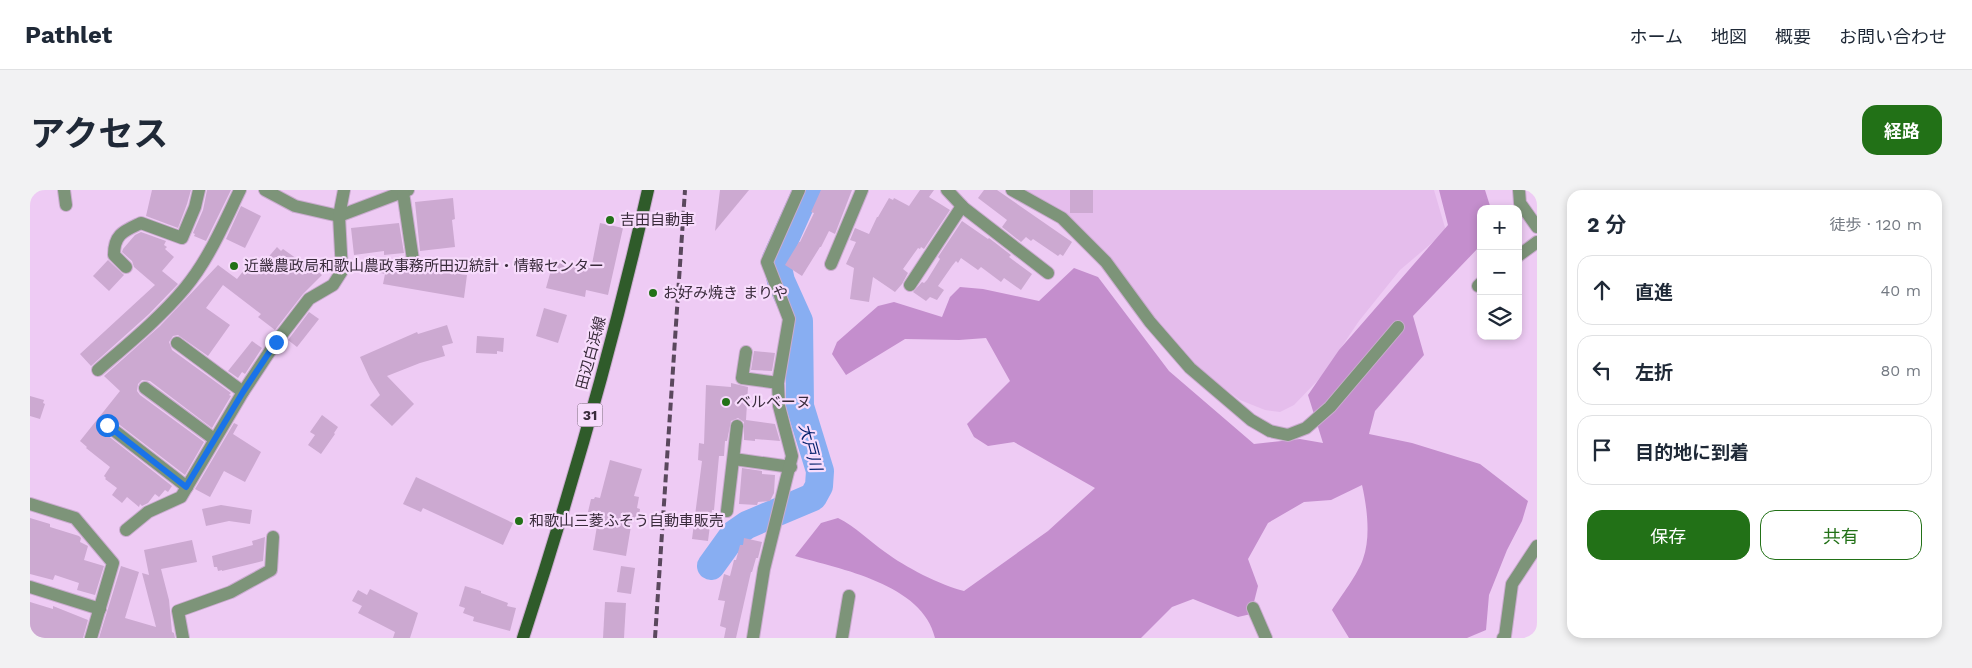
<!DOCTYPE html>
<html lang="ja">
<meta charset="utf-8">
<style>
body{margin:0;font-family:"Work Sans","Noto Sans JP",sans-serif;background:#f2f2f3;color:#1f2937}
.controls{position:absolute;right:15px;top:15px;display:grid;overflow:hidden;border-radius:10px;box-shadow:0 2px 8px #0003}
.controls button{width:45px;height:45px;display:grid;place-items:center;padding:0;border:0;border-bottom:1px solid #e0e1e3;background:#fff;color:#1f2937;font:25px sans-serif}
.stop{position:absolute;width:15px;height:15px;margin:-11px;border:4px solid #1a73e8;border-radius:50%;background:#fff}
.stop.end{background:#1a73e8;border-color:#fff;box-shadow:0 1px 5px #0008}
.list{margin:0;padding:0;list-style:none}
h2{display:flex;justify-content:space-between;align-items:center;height:65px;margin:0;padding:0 20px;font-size:21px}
h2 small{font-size:16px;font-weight:400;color:#747a83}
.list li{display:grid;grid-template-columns:32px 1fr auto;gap:15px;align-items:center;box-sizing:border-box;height:70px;margin:0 10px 10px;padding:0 10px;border:1px solid #e0e1e3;border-radius:15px}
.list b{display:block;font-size:19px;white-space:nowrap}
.list em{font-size:16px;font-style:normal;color:#747a83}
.actions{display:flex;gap:10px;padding:15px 20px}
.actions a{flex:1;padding:11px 0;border:1px solid #227117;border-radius:15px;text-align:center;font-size:18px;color:#227117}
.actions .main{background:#227117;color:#fff}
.icon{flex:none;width:28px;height:28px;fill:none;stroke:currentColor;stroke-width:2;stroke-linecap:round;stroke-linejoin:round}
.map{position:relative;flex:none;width:1507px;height:448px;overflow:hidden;border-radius:15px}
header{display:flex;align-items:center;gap:30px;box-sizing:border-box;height:70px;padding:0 25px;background:#fff;border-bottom:1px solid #e0e1e3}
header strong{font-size:24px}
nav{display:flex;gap:28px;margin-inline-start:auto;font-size:18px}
.intro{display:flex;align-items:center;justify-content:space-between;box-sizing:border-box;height:120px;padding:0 30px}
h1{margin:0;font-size:35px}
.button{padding:12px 22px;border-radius:15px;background:#227117;color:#fff;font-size:18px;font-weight:700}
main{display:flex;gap:30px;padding:0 30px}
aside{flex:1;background:#fff;border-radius:15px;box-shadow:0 2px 8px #0003}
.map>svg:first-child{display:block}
.built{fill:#e5bdec}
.forest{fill:#c48ecd}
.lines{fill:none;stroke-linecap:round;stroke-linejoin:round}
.river{stroke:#88aef2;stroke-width:28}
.building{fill:#cca9d1}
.minor-casing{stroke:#caabcf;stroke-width:14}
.major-casing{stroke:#caabcf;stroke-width:14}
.minor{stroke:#7d9479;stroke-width:12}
.major{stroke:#2f5b2a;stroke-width:12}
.rail{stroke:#5a485d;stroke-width:4;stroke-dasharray:8 4;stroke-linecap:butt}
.route{stroke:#1a73e8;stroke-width:6}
.poi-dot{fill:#227117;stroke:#f7dbfc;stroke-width:2}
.labels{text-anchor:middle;stroke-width:4.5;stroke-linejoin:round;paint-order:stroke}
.shield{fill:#f7dbfc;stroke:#726075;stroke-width:1}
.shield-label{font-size:14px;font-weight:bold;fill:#392b3b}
.poi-label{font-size:15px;fill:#392b3b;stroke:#f7dbfc;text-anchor:start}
.street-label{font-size:15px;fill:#392b3b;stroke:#f7dbfc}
.water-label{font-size:16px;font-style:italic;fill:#001f6b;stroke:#f7dbfc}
</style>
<header>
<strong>Pathlet</strong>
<nav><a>ホーム</a><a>地図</a><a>概要</a><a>お問い合わせ</a></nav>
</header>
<div class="intro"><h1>アクセス</h1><a class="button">経路</a></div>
<main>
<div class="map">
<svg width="1507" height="448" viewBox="0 0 1507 448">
<rect width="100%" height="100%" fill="#eecbf4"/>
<path class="built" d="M982,0h422l12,41 -46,39 -41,51 -37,55 -28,29 -14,7 -15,-2 -25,-10 -44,-33 -134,-148z"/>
<path class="forest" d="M1409,0h46l6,19h-10v36l-68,71 11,39 -49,56 -6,23 43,9 68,21 48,37 -6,20 -15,29 -18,45 -3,35 -19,8h-118l-17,-28c9,-14 26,-36 31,-51 8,-22 4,-52 -1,-74l-31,15 -27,2 -36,21 -20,36 10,27 -7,28 -13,3 -45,-18 -21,8 -31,31h-206c-12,-54 -95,-69 -140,-82l26,-33 17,-5c18,9 31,23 47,34 20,15 55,33 79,39l84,-60 47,-43 -81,-46 -26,4 -14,-9 -7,-13 43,-43 -24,-43 -27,2 -54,-1 -59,36 -14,-21 5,-12 41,-36 16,-4 48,15 8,-20 10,-10 23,2 56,12 35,-33 24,9 71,94 85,73 46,-5 23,4 -15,-48 31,-45 109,-125z"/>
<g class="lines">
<path class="river" d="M681,376l23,-32 13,-9 66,-28 6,-11 1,-15 -20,-65 -1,-85 -18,-40 -5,-22 31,-69"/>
</g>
<g class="building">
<path d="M122,0h39l-4,14 -9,24 -32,-12z"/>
<path d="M177,0h24l-25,51 -12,-5 1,-2 -2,-1 10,-23z"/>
<path d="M690,0h29l-34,41z"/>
<path d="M791,0h31l-17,44 -6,-3 -8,16h-1l-18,29 -17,-11 14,-23h1l14,-29 -3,-1z"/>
<path d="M890,0h14l-5,7 21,13 -26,39 -3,-2 -1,2 -2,-1 -15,21 5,4 -6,11 -7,8 -22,-15 -4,25 -19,-3 4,-31 -8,-4 10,-22 -6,-2 5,-12 14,6 8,-17h1l11,-19 4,2 1,-2 15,8z"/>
<path d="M954,0h13l75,52 -9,14 -3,-2 -2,2 -25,-17 -2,2 -5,-4 -5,5 -19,-15 5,-7 -29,-22z"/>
<rect x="1040" y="0" width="23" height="23"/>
<path d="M423,8l2,21 -3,1 3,27 -35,4 -5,-49z"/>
<path d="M211,16l20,10 -16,32 -19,-9z"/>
<path d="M932,31l26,18 1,-1 22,17 -2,2 23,17 -11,16 -17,-12 -3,4 -20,-15 -3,3 -17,-12 -3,5 -2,-2 -4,5 -14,20 6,4 -7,10 -7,-3 -4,4 -13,-9 9,-10 2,1 3,-3 13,-21 -2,-2z"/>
<path d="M369,33l5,30 -20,2v-4l-30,4 -3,-27z"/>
<path d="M570,33l23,5 -15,67 -22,-5 -1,7 -39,-9 5,-18 2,1 2,-9 25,7 2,-7 10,2z"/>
<path d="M111,42l25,9 -2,4 3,2 -2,2 9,8 -12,14 16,13 -29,30 -58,52 -11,-12 75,-69 -21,-18 -2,-6 -10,-9 1,-3 12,-14z"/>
<path d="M247,57l4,4 2,-2 24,17 1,-2 14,11 -19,19 -28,36 -17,-13 3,-3 -38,-29 -17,23 24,17 -22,31 -30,-21 -5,1 -4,6 3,8 59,43 -2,2 2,1 -19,32 -62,-47 -8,-1 -4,4 -1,7 3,4 64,47 -19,33 -73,-56 -8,-2 -4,3 -1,8 3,3 70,55 -4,6 -3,-2 -6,7 -4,-3 -7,9 -6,3 -2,-2 -1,3 -12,-10 -5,6 -10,-8 5,-7 -12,-9 1,-1 -2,-2 6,-9 -24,-19 1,-1 -7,-6 40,-50 -16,-15 56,-50 58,-61 19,14 14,-18 8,7z"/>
<path d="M78,70l16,15 -15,16 -16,-15z"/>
<path d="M353,72l84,13 -3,23 -81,-14 2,-10 -4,-1z"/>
<path d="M514,118l23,7 -9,28 -22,-7z"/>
<path d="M279,122l10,7 -22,28 -9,-7z"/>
<path d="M417,135l6,18 -11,3 3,10 -25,7 -33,13 27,28 -22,22 -22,-21 10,-10 -10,-16 -10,-22 57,-25 1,2z"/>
<path d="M447,146l27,2 -1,14 -6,-1v3l-21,-1z"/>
<path d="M222,151l10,7 -17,26 -3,-2 -4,6 -10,-7z"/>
<path d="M724,161l21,2 -3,18 -21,-1z"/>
<path d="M701,193l17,4 -2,33 29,4 5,17 -25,-2v2l-11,-1v-18l-6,-4 -7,3 -4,20h-2l-1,15h-5l-5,54h-2l-4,31 -16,-2 10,-78 -4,-1 1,-17 5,1 2,-59 25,2z"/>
<path d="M0,206l14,4 -1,3 2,1 -5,15 -10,-3z"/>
<path d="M292,225l16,12 -4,6 1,1 -14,20 -13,-9 7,-10 -5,-3z"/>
<path d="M204,233l4,2 -5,9 28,18 -16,30 -21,-11 -14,26 -15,-8z"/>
<path d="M580,270l32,9 -8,27 5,1 -2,11 3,1 -2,12 -6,-1 -6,36 -33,-6 6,-36 -11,-2 3,-13h3l1,-2 5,1z"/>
<path d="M712,278l20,3v3l13,1 -1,18 -4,8 -12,1 -1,3 -18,-1z"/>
<path d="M386,287l97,46 -10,22 -80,-37 -2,4 -18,-8z"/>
<path d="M191,315l31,5 -2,14 -21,-3 -23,5 -4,-17z"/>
<path d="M0,328l20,6v3l29,9 2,2 -1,4 8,4 -4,14 20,6 -9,29 -18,-5 2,-7 -24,-8 -2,5 -23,-6z"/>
<path d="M235,347l-2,24 -41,10v-1l-4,1 -1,-4h-3l-2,-11 41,-11 -1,-4z"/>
<path d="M714,348l18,4 -4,16h-2l-4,14h-1l-15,66h-12l2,-10 -6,-2 5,-25 -7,-1 6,-26 6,2 4,-16h2l4,-15h3z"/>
<path d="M162,350l5,22 -36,7 8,31 3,32 2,1 1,5h-76l22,-72 18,6 -14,46 31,9 -14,-54 7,2 -5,-25z"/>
<path d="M591,376l14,2 -4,26 -14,-2z"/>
<path d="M435,396l16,5v2l27,10 -1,3 9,2 -6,23 -37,-10 1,-4 -11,-4 2,-5 -6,-2z"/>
<path d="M340,399l48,24 -8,25h-17l2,-6 -37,-19 4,-7 -10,-5 6,-11 9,5z"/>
<path d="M0,412l23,7v-3l35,14 -5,18h-53z"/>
<path d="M575,412l21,1 -2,35h-21z"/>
</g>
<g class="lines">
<defs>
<g id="minor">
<path d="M34,0l2,15"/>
<path d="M235,0l30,16 44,10 69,-26"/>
<path d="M917,0l17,18 84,65"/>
<path d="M982,0l50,28 44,44 44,60 40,46 61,52 19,11 18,4 18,-7 24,-21 68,-80"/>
<path d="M1489,0l1,13 17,24"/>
<path d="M373,2l10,68"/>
<path d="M1488,66l19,-14"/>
<path d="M801,74l31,-74"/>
<path d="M96,77l-12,-12c0,-21 10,-24 27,-32l41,15 13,-31 4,-17"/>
<path d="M880,95l52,-79"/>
<path d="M1448,96l3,-3"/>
<path d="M147,153l66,49"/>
<path d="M716,162l-4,26 36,5"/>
<path d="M68,180c30,-26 62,-52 87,-82 24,-29 39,-65 55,-98"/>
<path d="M115,198l69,51"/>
<path d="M77,235l80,62"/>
<path d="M704,269l57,8"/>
<path d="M0,314l45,14 38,45 -22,75"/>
<path d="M697,321l10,-85"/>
<path d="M96,340l22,-18 33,-15 62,-105 33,-50 33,-43 24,-14 9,-14 -3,-55 5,-26"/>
<path d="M0,397l70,22"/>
<path d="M1223,418l13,30"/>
<path d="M153,448l-5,-27 53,-19 40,-22 2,-33"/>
<path d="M723,448l11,-69 28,-113 -13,-50 -1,-23 11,-64 -22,-57 32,-72"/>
<path d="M812,448l7,-42"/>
<path d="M1473,448l2,-2 7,-52 25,-38"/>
</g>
<path id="major" d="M493,448c48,-147 91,-297 125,-448"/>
</defs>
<use href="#minor" class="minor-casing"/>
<use href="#major" class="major-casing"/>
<use href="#minor" class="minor"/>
<use href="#major" class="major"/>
<path class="rail" d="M625,448l30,-448"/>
</g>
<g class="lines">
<path class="route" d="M77,235l79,62 57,-95 33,-50"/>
</g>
<g class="poi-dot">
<circle cx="580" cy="30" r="5"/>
<circle cx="204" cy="76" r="5"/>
<circle cx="623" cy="103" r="5"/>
<circle cx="696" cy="212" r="5"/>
<circle cx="489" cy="331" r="5"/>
</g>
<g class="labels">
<rect class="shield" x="547.5" y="213.5" width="25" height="23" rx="4"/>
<g class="shield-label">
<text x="560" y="230">31</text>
</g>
<g class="poi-label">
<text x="590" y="35">吉田自動車</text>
<text x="214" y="81">近畿農政局和歌山農政事務所田辺統計・情報センター</text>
<text x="633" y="108">お好み焼き まりや</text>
<text x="706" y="217">ベルベーヌ</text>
<text x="499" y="336">和歌山三菱ふそう自動車販売</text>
</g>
<g class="street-label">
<text transform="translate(561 163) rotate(-75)" y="5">田辺白浜線</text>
</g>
<g class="water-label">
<text transform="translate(781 257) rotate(75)" y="6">大戸川</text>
</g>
</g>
</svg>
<div class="controls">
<button>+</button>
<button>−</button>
<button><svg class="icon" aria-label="layers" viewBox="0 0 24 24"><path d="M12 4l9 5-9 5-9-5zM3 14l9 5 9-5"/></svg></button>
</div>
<div class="stop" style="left:77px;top:235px"></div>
<div class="stop end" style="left:246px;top:152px"></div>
</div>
<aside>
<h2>2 分<small>徒歩 · 120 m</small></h2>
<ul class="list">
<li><svg class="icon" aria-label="ahead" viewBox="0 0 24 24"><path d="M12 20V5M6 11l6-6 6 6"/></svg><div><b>直進</b></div><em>40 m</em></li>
<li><svg class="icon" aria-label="left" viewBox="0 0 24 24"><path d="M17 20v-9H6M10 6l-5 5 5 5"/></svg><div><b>左折</b></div><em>80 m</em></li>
<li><svg class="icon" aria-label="arrive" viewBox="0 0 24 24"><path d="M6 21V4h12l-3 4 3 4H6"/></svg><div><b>目的地に到着</b></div></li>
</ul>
<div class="actions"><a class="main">保存</a><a>共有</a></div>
</aside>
</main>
